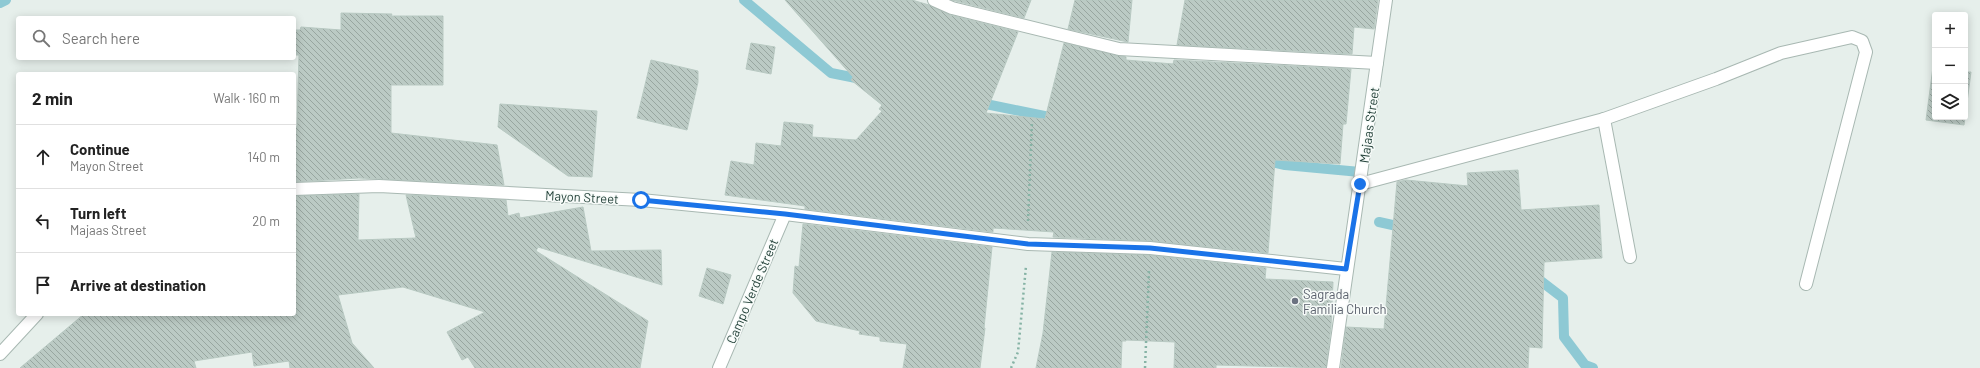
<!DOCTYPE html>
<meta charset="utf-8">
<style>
body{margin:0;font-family:Barlow,sans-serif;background:#f2f2f2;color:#222}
.controls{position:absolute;right:12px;top:12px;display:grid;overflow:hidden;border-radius:4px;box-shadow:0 2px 10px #0003}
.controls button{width:36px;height:36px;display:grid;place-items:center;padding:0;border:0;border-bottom:1px solid #e0e0e0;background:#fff;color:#222;font:20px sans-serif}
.stop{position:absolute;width:12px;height:12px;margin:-9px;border:3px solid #1a73e8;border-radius:50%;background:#fff}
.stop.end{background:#1a73e8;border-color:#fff;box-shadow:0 1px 4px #0008}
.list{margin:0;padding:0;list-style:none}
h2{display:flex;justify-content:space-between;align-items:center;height:52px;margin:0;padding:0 16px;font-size:17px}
h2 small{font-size:13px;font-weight:400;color:#767676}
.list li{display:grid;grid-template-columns:26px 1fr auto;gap:12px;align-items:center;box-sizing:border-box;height:64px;padding:0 16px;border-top:1px solid #e0e0e0}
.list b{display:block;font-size:15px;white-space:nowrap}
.list p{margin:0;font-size:13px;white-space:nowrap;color:#767676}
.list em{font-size:13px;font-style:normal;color:#767676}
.icon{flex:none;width:22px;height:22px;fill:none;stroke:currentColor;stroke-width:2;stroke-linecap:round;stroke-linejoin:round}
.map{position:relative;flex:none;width:1980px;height:368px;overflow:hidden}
.search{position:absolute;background:#fff;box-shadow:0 2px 10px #0003;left:16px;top:16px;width:280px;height:44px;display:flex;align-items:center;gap:10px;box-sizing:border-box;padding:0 14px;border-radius:4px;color:#767676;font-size:15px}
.panel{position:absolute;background:#fff;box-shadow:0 2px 10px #0003;left:16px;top:72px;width:280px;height:244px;border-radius:4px}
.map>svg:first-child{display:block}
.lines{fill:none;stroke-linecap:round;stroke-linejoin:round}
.stream{stroke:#8ec9d4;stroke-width:10}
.building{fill:url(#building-back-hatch);stroke:#b8c9c2}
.minor-casing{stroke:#a8b8b2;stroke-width:14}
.path{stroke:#86b3a5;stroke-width:2.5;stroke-dasharray:2 3;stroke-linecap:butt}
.minor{stroke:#fff;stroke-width:12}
.route{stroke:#1a73e8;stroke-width:5}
.worship-dot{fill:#6b7280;stroke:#f7fbf9;stroke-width:1.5}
.labels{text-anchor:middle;stroke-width:3;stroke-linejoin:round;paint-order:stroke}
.street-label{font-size:13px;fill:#24423a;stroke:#f7fbf9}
.worship-label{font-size:13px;fill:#5b616d;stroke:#f7fbf9;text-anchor:start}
</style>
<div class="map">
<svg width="1980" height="368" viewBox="0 0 1980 368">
<defs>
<pattern id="building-back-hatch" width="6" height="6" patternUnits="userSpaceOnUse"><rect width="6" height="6" fill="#bbcac4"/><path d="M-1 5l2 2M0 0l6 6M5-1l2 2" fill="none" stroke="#98a6a0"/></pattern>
</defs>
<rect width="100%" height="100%" fill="#e6efeb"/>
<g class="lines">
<g class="stream">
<path d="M744,0l87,73 35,7"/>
<path d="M0,3l6,-3"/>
<path d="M976,102l83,17"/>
<path d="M1262,160l23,5 75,7"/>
<path d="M1379,222l27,6"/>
<path d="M1533,275l30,23 1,39 21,28 8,3"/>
</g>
</g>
<g class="building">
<path d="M785,0h127l17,5 21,10 68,17 -32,81 59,6 19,-76 62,14v3l47,4 1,-4 177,9 -5,55h-3l-3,40 -65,-4 -7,93 -117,-12 -98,-4 1,-5 -61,-4v4l-188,-23v-3l-80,-11 6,-34 23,4 2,-22 25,3 3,-24 29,3 -1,12 44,3 26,-29 -3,-2 3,-4 -31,-25 2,-3z"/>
<path d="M952,0h79l-7,18z"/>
<path d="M1075,0h57l-4,42 -60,-13z"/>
<path d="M1185,0h193l-4,29 -20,-2 -2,27 -175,-9z"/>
<path d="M341,13l51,1 -1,2h52v69h-52v48l106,12 7,40 -145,-7 -65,4v-55h3l2,-72h-5v-25h6l1,-3 40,3z"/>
<path d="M751,43l24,4 -4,27 -25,-5z"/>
<path d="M651,60l47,11v11l-11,48 -50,-12z"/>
<path d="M1933,67l2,1v49h30v-45h6l-7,53 -38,-5z"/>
<path d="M500,104l97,7 -5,66 -24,-1 -70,-49z"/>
<path d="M1518,170l3,40 78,-5 3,53 -58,4 -2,86 -13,-1 -1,21h-187l5,-41 38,2 13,-147 9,-2 62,6 -1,-13z"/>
<path d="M359,194l-1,46 58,-2 -10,-43 100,5 2,16 11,-3 1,5 63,-11 8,44 70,-1 1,35 -124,-38 -2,4 112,70 -8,47h-165l-7,-11 -6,3 -15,-28 38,-20 -82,-25 -65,8 14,48 22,25h-84l-1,-7 -35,5 -2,-14 -58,9 2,7h-176l64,-54h210v-118z"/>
<path d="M803,224l189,23 -8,81h1l-5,40h-77l4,-24 -27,-3v-4l-21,-3 1,-3 -44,-10 -23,-28 2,-27 4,1z"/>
<path d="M1052,252l97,3 117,13 -1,11 68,3 -2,45 -5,41 -110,-3v3h-42l1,-26 -49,-2v1h-4l-1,27h-85l7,-35z"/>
<path d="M707,268l24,7 -8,29 -24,-8z"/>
</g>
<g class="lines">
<defs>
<g id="minor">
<path d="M934,0l18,8 167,41 258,14"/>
<path d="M1604,119l26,138"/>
<path d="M1360,184l244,-65 112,-40 65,-26 71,-16 10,4 4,11 -60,232"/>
<path d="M294,189l85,-3 262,14 144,14 243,30 122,4 196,21"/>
<path d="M0,354l37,-40"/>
<path d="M719,368l66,-154"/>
<path d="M1333,368l53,-368"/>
</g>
</defs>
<use href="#minor" class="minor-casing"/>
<g class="path">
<path d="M1028,221l4,-100"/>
<path d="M1011,368l7,-16 8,-86"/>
<path d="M1145,368l4,-97"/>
</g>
<use href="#minor" class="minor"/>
</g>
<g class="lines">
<path class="route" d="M641,200l144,14 243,30 122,4 196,21 14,-85"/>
</g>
<circle class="worship-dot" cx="1295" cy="301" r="4"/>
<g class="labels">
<g class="street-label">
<text transform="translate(1369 125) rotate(-82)" y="5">Majaas Street</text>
<text transform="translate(582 197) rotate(3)" y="5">Mayon Street</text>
<text transform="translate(752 291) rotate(-67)" y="5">Campo Verde Street</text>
</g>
<g class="worship-label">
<text x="1303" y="299">Sagrada<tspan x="1303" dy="15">Familia Church</tspan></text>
</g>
</g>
</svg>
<div class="controls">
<button>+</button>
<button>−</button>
<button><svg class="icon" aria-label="layers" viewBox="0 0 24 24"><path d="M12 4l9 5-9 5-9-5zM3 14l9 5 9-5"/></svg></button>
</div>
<div class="stop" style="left:641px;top:200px"></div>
<div class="stop end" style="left:1360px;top:184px"></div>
<div class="search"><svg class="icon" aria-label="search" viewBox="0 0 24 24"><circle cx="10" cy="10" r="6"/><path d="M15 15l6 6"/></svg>Search here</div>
<section class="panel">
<h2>2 min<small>Walk · 160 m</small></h2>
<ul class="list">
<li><svg class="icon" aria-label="ahead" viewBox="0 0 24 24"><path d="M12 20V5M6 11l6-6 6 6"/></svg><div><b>Continue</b><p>Mayon Street</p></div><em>140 m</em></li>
<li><svg class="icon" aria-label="left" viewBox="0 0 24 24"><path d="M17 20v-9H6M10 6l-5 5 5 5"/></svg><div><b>Turn left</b><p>Majaas Street</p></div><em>20 m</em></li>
<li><svg class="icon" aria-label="arrive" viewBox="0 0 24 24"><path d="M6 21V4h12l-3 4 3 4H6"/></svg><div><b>Arrive at destination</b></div></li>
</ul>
</section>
</div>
